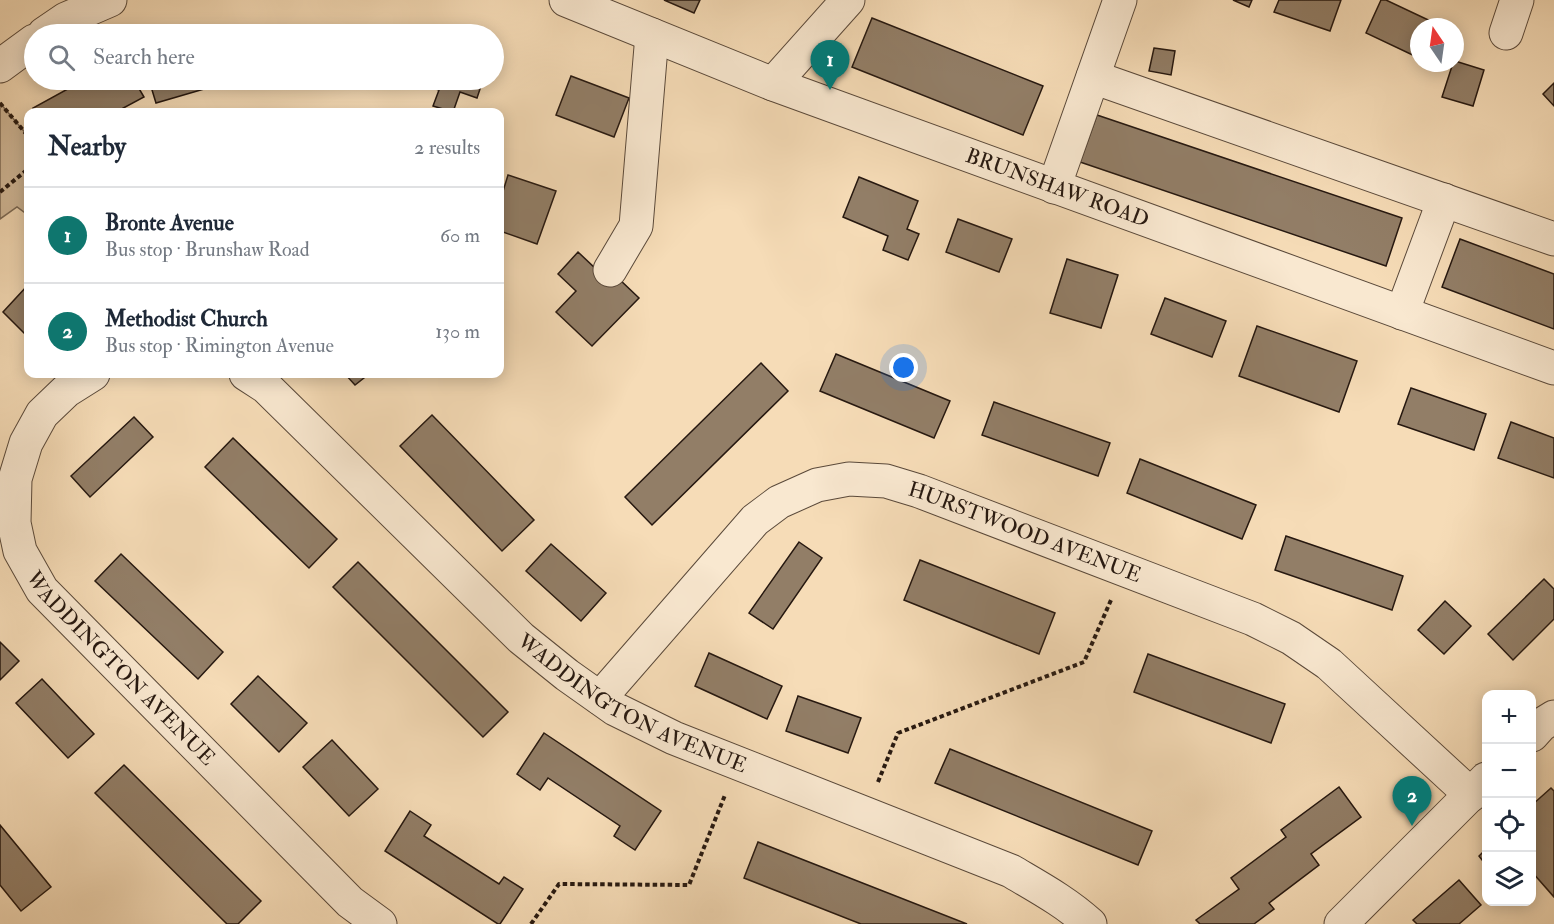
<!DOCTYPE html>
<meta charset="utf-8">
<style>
body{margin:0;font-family:"IM FELL Double Pica",serif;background:#f2f2f3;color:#1f2937}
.controls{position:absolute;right:18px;bottom:18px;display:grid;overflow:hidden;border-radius:12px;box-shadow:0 3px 15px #0003}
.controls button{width:54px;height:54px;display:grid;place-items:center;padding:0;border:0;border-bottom:2px solid #e0e1e3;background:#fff;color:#1f2937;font:30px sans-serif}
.compass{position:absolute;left:1410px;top:18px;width:54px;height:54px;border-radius:50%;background:#fff;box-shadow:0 3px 15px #0003;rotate:347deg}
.you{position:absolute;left:904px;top:368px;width:21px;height:21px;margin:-15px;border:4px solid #fff;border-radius:50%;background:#1a73e8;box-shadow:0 0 0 9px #1a73e833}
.badge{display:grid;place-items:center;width:39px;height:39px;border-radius:50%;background:#0f766e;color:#fff;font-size:20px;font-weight:700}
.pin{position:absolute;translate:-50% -50px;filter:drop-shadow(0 2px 3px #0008)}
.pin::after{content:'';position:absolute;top:32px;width:21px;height:18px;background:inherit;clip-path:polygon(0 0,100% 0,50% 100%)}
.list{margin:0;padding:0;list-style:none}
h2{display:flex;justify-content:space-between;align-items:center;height:78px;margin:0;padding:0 24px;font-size:26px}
h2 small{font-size:20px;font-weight:400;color:#747a83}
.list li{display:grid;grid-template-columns:39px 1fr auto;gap:18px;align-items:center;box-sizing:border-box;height:96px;padding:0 24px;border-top:2px solid #e0e1e3}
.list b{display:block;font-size:22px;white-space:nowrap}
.list p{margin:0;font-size:20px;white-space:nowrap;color:#747a83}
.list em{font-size:20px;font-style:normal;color:#747a83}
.icon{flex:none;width:33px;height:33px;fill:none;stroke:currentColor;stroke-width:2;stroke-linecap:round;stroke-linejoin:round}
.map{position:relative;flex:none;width:1554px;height:924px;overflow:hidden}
.search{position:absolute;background:#fff;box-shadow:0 3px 15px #0003;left:24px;top:24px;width:480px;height:66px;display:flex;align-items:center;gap:15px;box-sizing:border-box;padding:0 21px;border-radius:33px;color:#747a83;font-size:22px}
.panel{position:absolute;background:#fff;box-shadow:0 3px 15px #0003;left:24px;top:108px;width:480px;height:270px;border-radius:12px}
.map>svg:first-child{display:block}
.green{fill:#d3bb9b;stroke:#7c6a56;stroke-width:1.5}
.building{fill:#927e67;stroke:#261810;stroke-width:1.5}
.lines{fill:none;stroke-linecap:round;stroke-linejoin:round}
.minor-casing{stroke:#5a493a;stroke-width:35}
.path{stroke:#261810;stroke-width:4;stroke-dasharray:4.5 3;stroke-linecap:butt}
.minor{stroke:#f9e8d0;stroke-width:33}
.labels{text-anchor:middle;stroke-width:5;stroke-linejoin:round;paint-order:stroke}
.street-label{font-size:21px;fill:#261810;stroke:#f9e8d0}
</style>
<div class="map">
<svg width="1554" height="924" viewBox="0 0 1554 924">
<rect width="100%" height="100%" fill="#f6dcb7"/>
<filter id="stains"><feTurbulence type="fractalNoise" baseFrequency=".00333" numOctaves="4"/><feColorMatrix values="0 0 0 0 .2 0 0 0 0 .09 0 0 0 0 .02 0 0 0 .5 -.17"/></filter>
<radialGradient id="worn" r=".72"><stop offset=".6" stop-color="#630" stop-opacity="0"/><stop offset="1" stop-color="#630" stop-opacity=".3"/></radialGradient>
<path class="green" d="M0,103l28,33v79l-11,-8 -17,12z"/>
<g class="building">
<path d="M664,0h36l-6,13z"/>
<path d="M1233,0h19l-3,7z"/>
<path d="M1279,0h62l-11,31 -56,-19z"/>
<path d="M1381,0h5l55,26 -22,1v31l-53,-25z"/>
<path d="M872,18l171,68 -20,49 -171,-68z"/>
<path d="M339,30l65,1v3h-65z"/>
<path d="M1154,48l21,3 -4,24 -22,-4z"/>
<path d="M1455,61l29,9 -11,36 -31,-9 11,-34h2z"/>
<path d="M571,76l58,22 -15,39 -58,-22z"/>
<path d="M84,80h50l10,17 -28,15h-81l-2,-4z"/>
<path d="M149,80h60l2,7 -55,16z"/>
<path d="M239,80h24l-23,3z"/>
<path d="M418,80h65l-6,18 -17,-6 -7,20 -20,-6 6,-16 -22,-7z"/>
<path d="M1554,83v23l-11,-12z"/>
<path d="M1097,115l305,103 -16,48 -306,-104z"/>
<path d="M508,175l48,16 -19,53 -37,-13v-30z"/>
<path d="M859,177l59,24 -11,28 12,5 -11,26 -25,-10 5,-14 -45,-19z"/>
<path d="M958,219l54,20 -13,33 -53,-20z"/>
<path d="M1460,239l94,35v55l-112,-42z"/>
<path d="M578,252l17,16 5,-7 39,37 -47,48 -36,-34 20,-21 -18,-17z"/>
<path d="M1067,259l51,16 -17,53 -51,-15z"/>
<path d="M28,285v52l-25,-25z"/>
<path d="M1165,298l61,23 -14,36 -61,-23z"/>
<path d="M1257,326l100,35 -18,51 -100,-36z"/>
<path d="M836,354l114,47 -16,37 -114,-47z"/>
<path d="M761,363l27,28 -136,134 -27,-28z"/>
<path d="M345,374h24l-14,11z"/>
<path d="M1411,388l75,26 -12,36 -76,-26z"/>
<path d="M994,402l116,41 -12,33 -116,-41z"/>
<path d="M432,415l102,105 -32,31 -102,-105z"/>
<path d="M134,417l19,20 -63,60 -19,-21z"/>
<path d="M1511,422l43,16v40l-56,-20z"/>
<path d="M233,438l104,101 -28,29 -104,-101z"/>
<path d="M1140,459l116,46 -14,34 -115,-46z"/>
<path d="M1286,536l117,40 -11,34 -117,-40z"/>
<path d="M799,542l23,16 -49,71 -24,-16z"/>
<path d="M551,544l55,49 -25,28 -55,-50z"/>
<path d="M121,554l102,98 -25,27 -103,-98z"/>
<path d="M920,560l135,53 -16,41 -135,-54z"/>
<path d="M358,562l150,150 -25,25 -150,-150z"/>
<path d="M1544,579l10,10v30l-41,41 -25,-26z"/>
<path d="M1445,601l26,25 -27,28 -26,-24z"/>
<path d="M0,642l19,19 -19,19z"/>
<path d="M709,653l73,33 -15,33 -72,-33z"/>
<path d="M1148,654l137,50 -14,39 -137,-51z"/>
<path d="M258,676l49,47 -28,29 -48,-48z"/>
<path d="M42,679l52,55 -26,24 -52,-55z"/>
<path d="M798,696l63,22 -13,35 -62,-22z"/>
<path d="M544,733l117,78 -26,39 -21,-14 6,-10 -72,-48 -8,12 -23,-16z"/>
<path d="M332,740l46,49 -29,27 -46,-49z"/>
<path d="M950,749l202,82 -14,34 -203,-82z"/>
<path d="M124,765l137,136 -23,23h-11l-132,-131z"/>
<path d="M1339,787l22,30 -50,37 8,11 -50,38 5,6 -20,15h-54l-4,-4 43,-31 -8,-11 55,-41 -5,-7z"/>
<path d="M1551,788l3,3v106l-22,-25v-67z"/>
<path d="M410,811l21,14 -7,11 75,48 5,-7 19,12 -23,35h-2l-113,-73z"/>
<path d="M0,825l51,62 -30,24 -21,-26z"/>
<path d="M758,842l209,82h-106l-117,-46z"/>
<path d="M1486,849v16l-7,-9z"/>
<path d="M1459,880l22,25 -22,19h-42l-4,-4z"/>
</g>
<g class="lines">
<defs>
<g id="minor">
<path id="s1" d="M566,0l207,84 781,284"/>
<path d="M1506,33l11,-33"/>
<path d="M44,34l22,-15 44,-19"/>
<path d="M0,66l34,-25"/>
<path d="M1093,77l461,162"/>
<path d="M773,84l75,-84"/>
<path d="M1054,187l66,-187"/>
<path d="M610,270l26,-44 16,-191"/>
<path d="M1402,313l42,-113"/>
<path id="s2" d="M93,374l-27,17 -24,23 -16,29 -11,36 -1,44 6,28 22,39 308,312 30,22"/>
<path id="s3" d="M246,374l20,13 255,251 46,37 48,34 59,29 337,133c27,16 55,31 79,53"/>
<path id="s4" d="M600,698l155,-178 24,-18 38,-17 32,-6 37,2 33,10 334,128 38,19 38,26 142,131"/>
<path d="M1532,735l9,-10 13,-8"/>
<path d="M1341,924l145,-145"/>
</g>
</defs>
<use href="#minor" class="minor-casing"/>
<g class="path">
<path d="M0,103l28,33"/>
<path d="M0,192l28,-23"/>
<path d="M878,782l20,-49 186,-71 27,-62"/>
<path d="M531,924l28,-40 130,1 36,-90"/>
</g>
<use href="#minor" class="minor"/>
</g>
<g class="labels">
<g class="street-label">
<text dy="7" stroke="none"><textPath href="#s1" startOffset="526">BRUNSHAW ROAD</textPath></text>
<text dy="7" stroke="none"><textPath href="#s4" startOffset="525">HURSTWOOD AVENUE</textPath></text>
<text dy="7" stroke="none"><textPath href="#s2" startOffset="364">WADDINGTON AVENUE</textPath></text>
<text dy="7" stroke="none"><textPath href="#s3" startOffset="512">WADDINGTON AVENUE</textPath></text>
</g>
</g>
<rect width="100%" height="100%" filter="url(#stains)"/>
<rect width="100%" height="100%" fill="url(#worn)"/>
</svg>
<div class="controls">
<button>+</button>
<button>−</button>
<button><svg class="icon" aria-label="locate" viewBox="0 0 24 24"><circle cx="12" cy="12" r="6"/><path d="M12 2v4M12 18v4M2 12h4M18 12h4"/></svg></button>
<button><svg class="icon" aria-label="layers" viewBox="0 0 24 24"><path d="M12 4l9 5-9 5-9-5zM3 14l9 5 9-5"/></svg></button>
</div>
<svg class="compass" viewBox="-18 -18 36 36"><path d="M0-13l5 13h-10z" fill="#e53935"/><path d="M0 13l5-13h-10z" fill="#747a83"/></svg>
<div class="you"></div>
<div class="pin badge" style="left:830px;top:90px">1</div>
<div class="pin badge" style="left:1412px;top:826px">2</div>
<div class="search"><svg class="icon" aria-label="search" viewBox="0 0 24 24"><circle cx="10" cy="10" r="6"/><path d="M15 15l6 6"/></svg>Search here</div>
<section class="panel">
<h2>Nearby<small>2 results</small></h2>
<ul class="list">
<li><span class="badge">1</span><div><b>Bronte Avenue</b><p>Bus stop · Brunshaw Road</p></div><em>60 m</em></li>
<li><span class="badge">2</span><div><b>Methodist Church</b><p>Bus stop · Rimington Avenue</p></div><em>130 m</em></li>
</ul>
</section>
</div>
